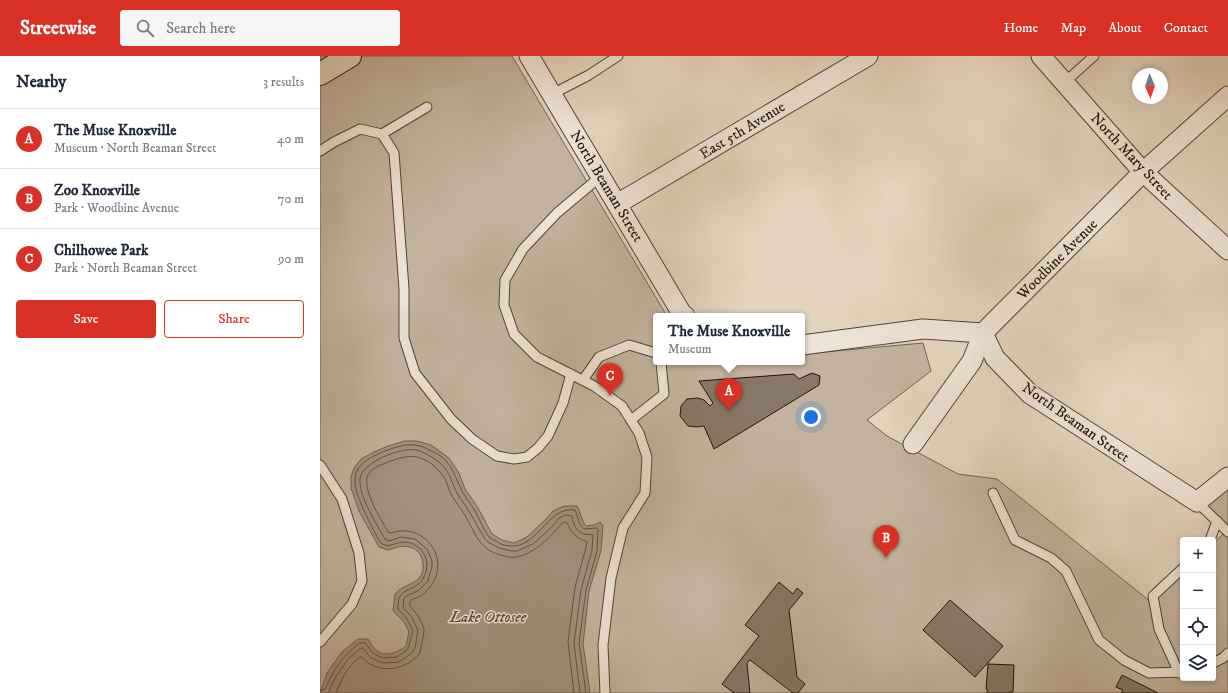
<!DOCTYPE html>
<meta charset="utf-8">
<style>
body{margin:0;font-family:"IM FELL DW Pica",serif;background:#f6f6f7;color:#1f2937}
.controls{position:absolute;right:12px;bottom:12px;display:grid;overflow:hidden;border-radius:4px;box-shadow:0 2px 6px #0003}
.controls button{width:36px;height:36px;display:grid;place-items:center;padding:0;border:0;border-bottom:1px solid #e0e1e3;background:#fff;color:#1f2937;font:20px sans-serif}
.compass{position:absolute;left:812px;top:12px;width:36px;height:36px;border-radius:50%;background:#fff;box-shadow:0 2px 6px #0003;rotate:178deg}
.you{position:absolute;left:491px;top:361px;width:14px;height:14px;margin:-10px;border:3px solid #fff;border-radius:50%;background:#1a73e8;box-shadow:0 0 0 6px #1a73e833}
.badge{display:grid;place-items:center;width:26px;height:26px;border-radius:50%;background:#d93025;color:#fff;font-size:13px;font-weight:700}
.pin{position:absolute;translate:-50% -33px;filter:drop-shadow(0 1px 2px #0008)}
.pin::after{content:'';position:absolute;top:21px;width:14px;height:12px;background:inherit;clip-path:polygon(0 0,100% 0,50% 100%)}
.popup{position:absolute;left:333px;top:257px;width:152px;height:52px;box-sizing:border-box;display:grid;place-content:center;border-radius:4px;background:#fff;filter:drop-shadow(0 1px 3px #0005);font-size:13px;white-space:nowrap;color:#747a83}
.popup b{font-size:15px;color:#1f2937}
.popup::after{content:'';position:absolute;left:50%;top:100%;margin-left:-8px;border:8px solid transparent;border-top-color:#fff}
.list{margin:0;padding:0;list-style:none}
h2{display:flex;justify-content:space-between;align-items:center;height:52px;margin:0;padding:0 16px;font-size:17px}
h2 small{font-size:13px;font-weight:400;color:#747a83}
.list li{display:grid;grid-template-columns:26px 1fr auto;gap:12px;align-items:center;box-sizing:border-box;height:60px;padding:0 16px;border-top:1px solid #e0e1e3}
.list b{display:block;font-size:15px;white-space:nowrap}
.list p{margin:0;font-size:13px;white-space:nowrap;color:#747a83}
.list em{font-size:13px;font-style:normal;color:#747a83}
.actions{display:flex;gap:8px;padding:12px 16px}
.actions a{flex:1;padding:9px 0;border:1px solid #d93025;border-radius:4px;text-align:center;font-size:14px;color:#d93025}
.actions .main{background:#d93025;color:#fff}
.icon{flex:none;width:22px;height:22px;fill:none;stroke:currentColor;stroke-width:2;stroke-linecap:round;stroke-linejoin:round}
.map{position:relative;flex:none;width:908px;height:637px;overflow:hidden}
header{display:flex;align-items:center;gap:24px;box-sizing:border-box;height:56px;padding:0 20px;background:#d93025;color:#fff}
header strong{font-size:19px}
nav{display:flex;gap:22px;margin-inline-start:auto;font-size:14px}
.search{width:280px;height:36px;background:#f6f6f7;display:flex;align-items:center;gap:10px;box-sizing:border-box;padding:0 14px;border-radius:4px;color:#747a83;font-size:15px}
main{display:flex}
aside{flex:1;background:#fff}
.map>svg:first-child{display:block}
.green{fill:#c3b39e;stroke:#726353}
.water{fill:#a2927f;stroke:#6f5f4f}
.lines{fill:none;stroke-linecap:round;stroke-linejoin:round}
.shore{stroke:#625244;stroke-width:1}
.building{fill:#877766;stroke:#221308}
.service-casing{stroke:#524335;stroke-width:11}
.minor-casing{stroke:#524335;stroke-width:21}
.primary-casing{stroke:#221308;stroke-width:24}
.service{stroke:#ede3d4;stroke-width:9}
.minor{stroke:#ede3d4;stroke-width:19}
.primary{stroke:#e4d4bd;stroke-width:22}
.labels{text-anchor:middle;stroke-width:3;stroke-linejoin:round;paint-order:stroke}
.street-label{font-size:15px;fill:#221308;stroke:#ede3d4}
.water-label{font-size:16px;font-style:italic;fill:#554638;stroke:#ede3d4}
</style>
<header>
<strong>Streetwise</strong>
<div class="search"><svg class="icon" aria-label="search" viewBox="0 0 24 24"><circle cx="10" cy="10" r="6"/><path d="M15 15l6 6"/></svg>Search here</div>
<nav><a>Home</a><a>Map</a><a>About</a><a>Contact</a></nav>
</header>
<main>
<aside>
<h2>Nearby<small>3 results</small></h2>
<ul class="list">
<li><span class="badge">A</span><div><b>The Muse Knoxville</b><p>Museum · North Beaman Street</p></div><em>40 m</em></li>
<li><span class="badge">B</span><div><b>Zoo Knoxville</b><p>Park · Woodbine Avenue</p></div><em>70 m</em></li>
<li><span class="badge">C</span><div><b>Chilhowee Park</b><p>Park · North Beaman Street</p></div><em>90 m</em></li>
</ul>
<div class="actions"><a class="main">Save</a><a>Share</a></div>
</aside>
<div class="map">
<svg width="908" height="637" viewBox="0 0 908 637">
<rect width="100%" height="100%" fill="#e4d4bd"/>
<filter id="stains"><feTurbulence type="fractalNoise" baseFrequency=".005" numOctaves="4"/><feColorMatrix values="0 0 0 0 .2 0 0 0 0 .09 0 0 0 0 .02 0 0 0 .5 -.17"/></filter>
<radialGradient id="worn" r=".72"><stop offset=".6" stop-color="#630" stop-opacity="0"/><stop offset="1" stop-color="#630" stop-opacity=".3"/></radialGradient>
<path class="green" d="M0,0h192l155,260h-11v46h146v-8l121,-11 8,28 -64,49 20,16 71,38 39,5 154,123 32,-30v106h30v-134l12,-12 -28,-30 31,-25v216h-908z"/>
<path class="water" d="M85,385h12l14,4 18,13 10,15 6,16 12,17 15,28 10,6 12,3 13,-6 19,-18 7,-8 11,-5h13c4,7 4,13 9,20l8,-1 6,-3 3,4 -2,25 -12,40 -6,53 7,49h-270l7,-20 15,-21 16,-13h10c2,4 5,8 8,11 9,8 22,2 30,-4l3,-14 -5,-10 -11,-11c1,-5 1,-11 2,-16 4,-9 19,-10 25,-18 7,-10 2,-28 -11,-30 -8,-2 -14,1 -21,3l-9,-3 -20,-36 -8,-23v-11l3,-9 7,-9 13,-7 14,-6z"/>
<g class="lines">
<g class="shore">
<path d="M0,635l5,-2c10,-21 16,-31 34,-46h6l9,11 9,4 14,-1 11,-8 5,-18 -6,-12 -9,-10c0,-4 0,-11 3,-14 4,-5 8,-5 13,-8 14,-7 18,-28 5,-39 -11,-9 -18,-6 -31,-2 -1,0 -5,-2 -6,-2 -5,-5 -19,-35 -22,-43 -4,-10 -8,-22 -2,-32 7,-12 35,-22 48,-24 8,-1 17,1 23,5 6,2 14,7 18,12 7,9 10,19 15,29 3,6 8,12 12,18 4,7 11,24 16,29 3,2 8,4 11,6 36,13 44,-39 74,-34 4,8 2,12 9,19l13,-1 1,1 -1,22 -11,39 -7,53 7,50"/>
<path d="M8,637l7,-15 14,-20 12,-10h2l8,10 12,5 16,-1 13,-9 3,-5 3,-18 -7,-14 -8,-8 1,-10 4,-3 10,-4 10,-10 4,-15v-5l-5,-12 -12,-10 -14,-2 -12,4 -4,-2c-8,-14 -27,-44 -25,-61 3,-16 41,-31 56,-28 9,2 17,8 24,13 10,8 12,21 18,32 3,5 7,9 10,15 6,9 11,19 17,29l3,3 11,6 13,3h5l16,-7 20,-18 6,-8 7,-3 6,1c1,6 3,16 12,18 3,1 6,0 9,1l-1,15 -11,40 -7,53 6,50"/>
<path d="M16,637c5,-14 12,-27 24,-36h2c11,14 33,15 48,5 3,-2 7,-5 9,-8 2,-4 2,-8 3,-12 1,-4 2,-8 2,-13 -2,-9 -9,-17 -14,-23 0,-3 -1,-4 1,-6 3,-2 8,-2 11,-5 14,-11 20,-27 13,-43 -6,-14 -20,-22 -34,-21 -5,0 -8,2 -12,2 -7,-11 -28,-45 -21,-58 4,-8 16,-11 23,-14 11,-4 22,-7 32,-2 10,4 17,12 22,20 3,6 4,12 7,17 4,7 9,12 12,18 13,21 14,36 40,42 4,1 8,2 12,1 17,-2 36,-21 46,-34l3,-1 2,1c4,10 10,15 20,19l-1,6 -11,39 -7,55 6,51"/>
</g>
</g>
<g class="building">
<path d="M492,317l8,3 -1,9 -105,64 -10,-23 -7,1 -9,-1 -8,-10 1,-10 6,-7 11,-1 6,2 6,6 3,-3 -14,-22 95,-7 5,5z"/>
<path d="M459,526l14,12 4,-6 6,5 -14,17 8,67 8,7 -7,9h-5l-43,-33 -3,3 3,30h-16l-12,-9 37,-48 -14,-11z"/>
<path d="M630,544l53,46 -28,31 -52,-47z"/>
<path d="M668,608l26,1 -1,27h-4v1h-23l2,-3 -2,-1z"/>
<path d="M802,619l36,18h-37l2,-3 -7,-3z"/>
</g>
<g class="lines">
<defs>
<g id="service">
<path d="M744,27l30,-27"/>
<path d="M232,39l10,-6 27,-14 29,-19"/>
<path d="M62,78l45,-27"/>
<path d="M0,95l14,-9 26,-13 22,5 12,19 10,136v49l11,35 36,46 21,20 25,17 17,3 13,-2 11,-9 10,-12 15,-33 8,-29"/>
<path d="M281,120l-44,37 -34,36 -18,31 -1,25 10,29 23,23 57,29 28,20 17,27 8,24 -2,36 -22,35 -12,50 -8,67 2,48"/>
<path d="M263,324l16,-23 30,-12 27,8"/>
<path d="M311,364l33,-26 -3,-32"/>
<path d="M0,409l22,34 17,54 3,28 -10,23 -32,38"/>
<path d="M673,437l22,47 36,18 15,13 33,69 25,20 25,13 34,-1"/>
<path d="M877,446l31,30"/>
<path d="M890,484l7,-19"/>
<path d="M893,607l10,-5 5,-5"/>
<path d="M859,617l-20,-44 -6,-33 30,-28"/>
</g>
<g id="minor">
<path d="M209,0l153,258 3,2"/>
<path d="M721,0l102,116 85,78"/>
<path d="M297,148l251,-148"/>
<path d="M482,289l121,-16 60,4 12,25 35,36 167,108 31,-25"/>
<path d="M593,388l59,-83 11,-28 160,-161 85,-76"/>
</g>
<path id="primary" d="M0,18l30,-18"/>
</defs>
<use href="#service" class="service-casing"/>
<use href="#minor" class="minor-casing"/>
<use href="#primary" class="primary-casing"/>
<use href="#service" class="service"/>
<use href="#minor" class="minor"/>
<use href="#primary" class="primary"/>
</g>
<g class="labels">
<g class="street-label">
<text transform="translate(422 74) rotate(-31)" y="5">East 5th Avenue</text>
<text transform="translate(812 100) rotate(47)" y="5">North Mary Street</text>
<text transform="translate(287 130) rotate(59)" y="5">North Beaman Street</text>
<text transform="translate(737 203) rotate(-45)" y="5">Woodbine Avenue</text>
<text transform="translate(756 366) rotate(35)" y="5">North Beaman Street</text>
</g>
<g class="water-label">
<text x="168" y="566">Lake Ottosee</text>
</g>
</g>
<rect width="100%" height="100%" filter="url(#stains)"/>
<rect width="100%" height="100%" fill="url(#worn)"/>
</svg>
<div class="controls">
<button>+</button>
<button>−</button>
<button><svg class="icon" aria-label="locate" viewBox="0 0 24 24"><circle cx="12" cy="12" r="6"/><path d="M12 2v4M12 18v4M2 12h4M18 12h4"/></svg></button>
<button><svg class="icon" aria-label="layers" viewBox="0 0 24 24"><path d="M12 4l9 5-9 5-9-5zM3 14l9 5 9-5"/></svg></button>
</div>
<svg class="compass" viewBox="-18 -18 36 36"><path d="M0-13l5 13h-10z" fill="#e53935"/><path d="M0 13l5-13h-10z" fill="#747a83"/></svg>
<div class="you"></div>
<div class="pin badge" style="left:409px;top:355px">A</div>
<div class="popup"><b>The Muse Knoxville</b>Museum</div>
<div class="pin badge" style="left:566px;top:502px">B</div>
<div class="pin badge" style="left:290px;top:340px">C</div>
</div>
</main>
